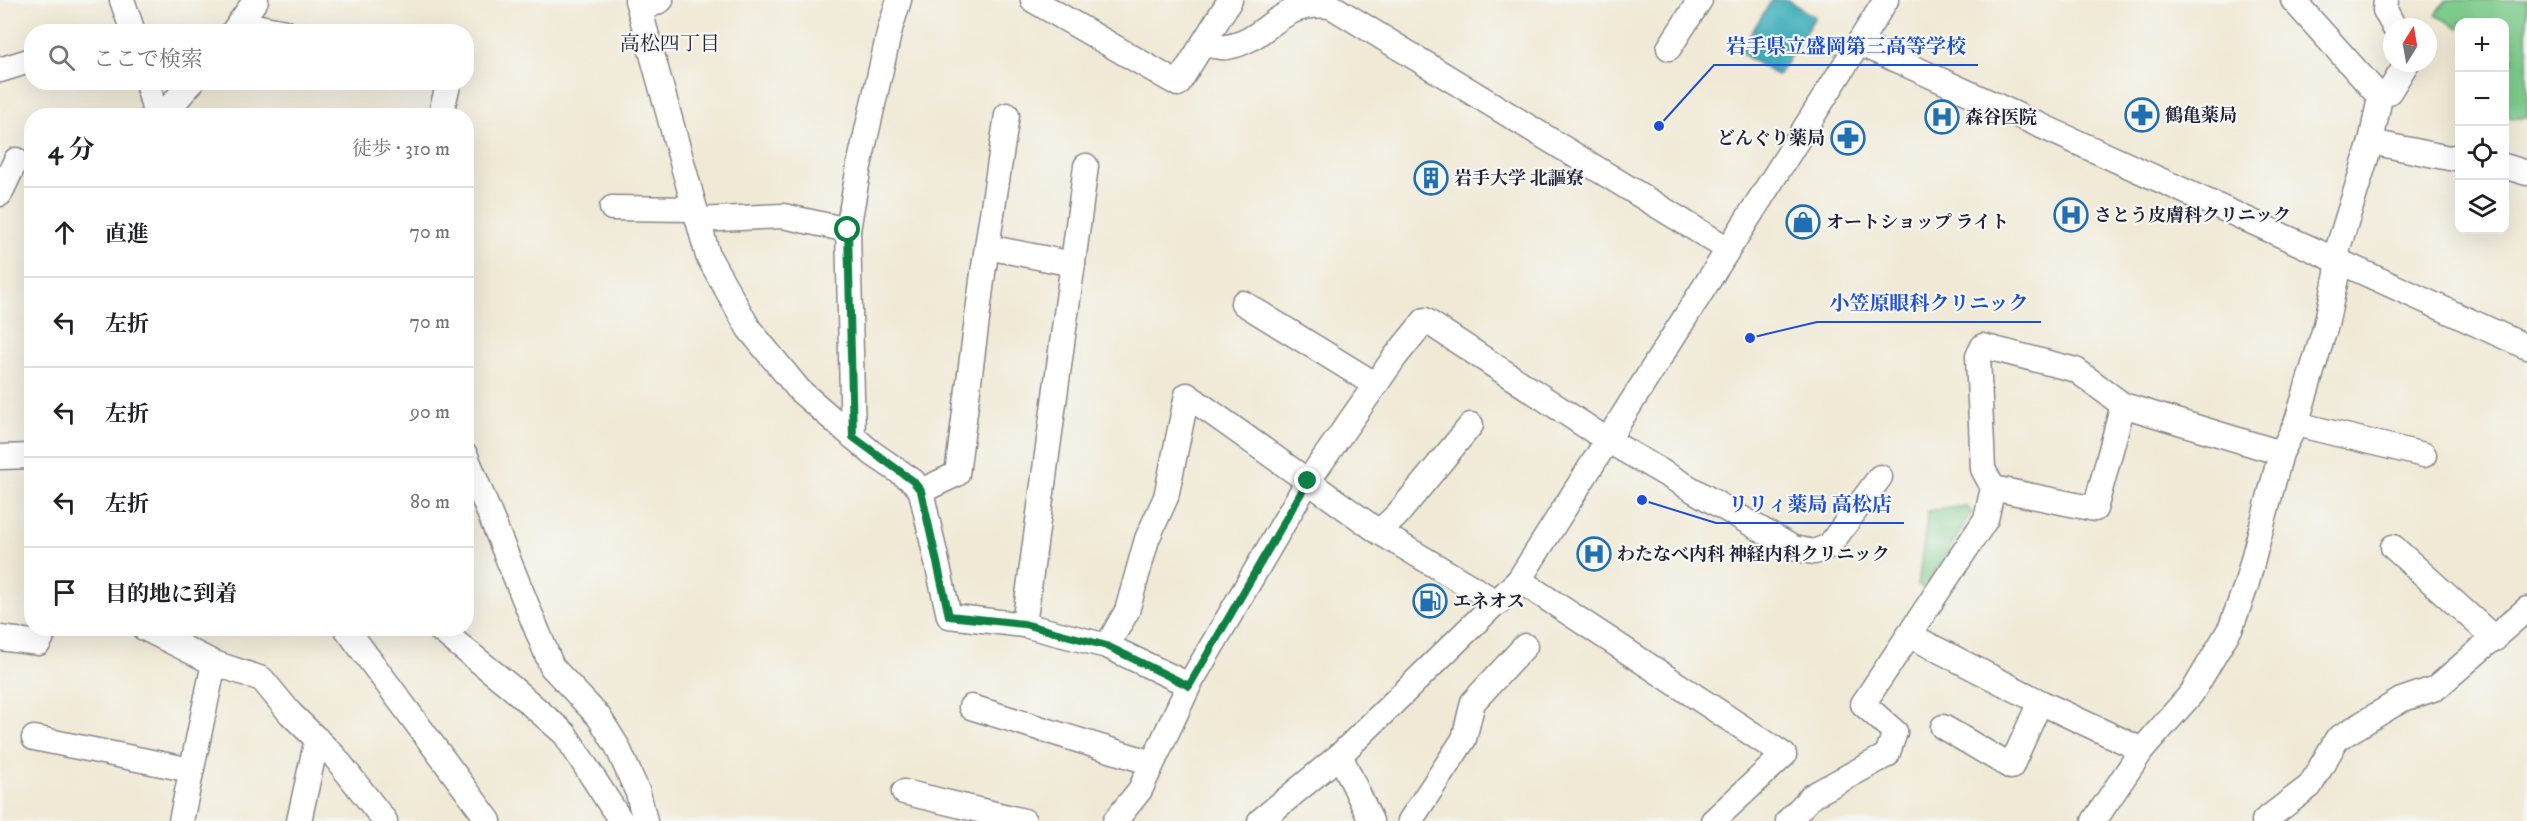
<!DOCTYPE html>
<html lang="ja">
<meta charset="utf-8">
<style>
body{margin:0;font-family:"IM FELL DW Pica","Noto Serif JP",serif;background:#f2f2f2;color:#202124}
.controls{position:absolute;right:18px;top:18px;display:grid;overflow:hidden;border-radius:12px;box-shadow:0 6px 24px #0002}
.controls button{width:54px;height:54px;display:grid;place-items:center;padding:0;border:0;border-bottom:2px solid #e0e0e0;background:#fff;color:#202124;font:30px sans-serif}
.compass{position:absolute;left:2383px;top:18px;width:54px;height:54px;border-radius:50%;background:#fff;box-shadow:0 6px 24px #0002;rotate:11deg}
.stop{position:absolute;width:18px;height:18px;margin:-14px;border:4px solid #0b8043;border-radius:50%;background:#fff}
.stop.end{background:#0b8043;border-color:#fff;box-shadow:0 2px 6px #0008}
.list{margin:0;padding:0;list-style:none}
h2{display:flex;justify-content:space-between;align-items:center;height:78px;margin:0;padding:0 24px;font-size:26px}
h2 small{font-size:20px;font-weight:400;color:#757577}
.list li{display:grid;grid-template-columns:39px 1fr auto;gap:18px;align-items:center;box-sizing:border-box;height:90px;padding:0 24px;border-top:2px solid #e0e0e0}
.list b{display:block;font-size:22px;white-space:nowrap}
.list em{font-size:20px;font-style:normal;color:#757577}
.icon{flex:none;width:33px;height:33px;fill:none;stroke:currentColor;stroke-width:2;stroke-linecap:round;stroke-linejoin:round}
.map{position:relative;flex:none;width:2527px;height:821px;overflow:hidden}
.search{position:absolute;background:#fff;box-shadow:0 6px 24px #0002;left:24px;top:24px;width:450px;height:66px;display:flex;align-items:center;gap:15px;box-sizing:border-box;padding:0 21px;border-radius:24px;color:#757577;font-size:22px}
.panel{position:absolute;background:#fff;box-shadow:0 6px 24px #0002;left:24px;top:108px;width:450px;height:528px;border-radius:24px}
.map>svg:first-child{display:block}
.green{fill:#7ecc8b;stroke:#507763;stroke-width:1.5}
.water{fill:#3dadb9;stroke:#30687a;stroke-width:1.5}
.lines{fill:none;stroke-linecap:round;stroke-linejoin:round}
.minor-casing{stroke:#898688;stroke-width:27}
.minor{stroke:#fff;stroke-width:24}
.route{stroke:#0b8043;stroke-width:8}
.labels{text-anchor:middle;stroke-width:4.5;stroke-linejoin:round;paint-order:stroke}
.poi-label{font-size:18px;font-weight:bold;fill:#22223b;stroke:#f6f6f2;text-anchor:start}
.neighbourhood-label{font-size:20px;fill:#22223b;stroke:#f6f6f2}
.leader{fill:none;stroke:#1d4ed8;stroke-width:2}
.callout-dot{fill:#1d4ed8;stroke:#f6f6f2;stroke-width:2}
.callout-label{font-size:20px;text-anchor:middle;font-weight:bold;fill:#1d4ed8;stroke:#f6f6f2;stroke-width:4.5;stroke-linejoin:round;paint-order:stroke}
</style>
<div class="map">
<svg width="2527" height="821" viewBox="0 0 2527 821">
<rect width="100%" height="100%" fill="#f6f6f2"/>
<filter id="ink" filterUnits="userSpaceOnUse"><feTurbulence type="fractalNoise" baseFrequency=".0167" numOctaves="2"/><feDisplacementMap in="SourceGraphic" scale="12" xChannelSelector="R" yChannelSelector="G"/><feConvolveMatrix kernelMatrix="1 2 1 2 8 2 1 2 1" color-interpolation-filters="sRGB"/></filter>
<filter id="wash" filterUnits="userSpaceOnUse"><feTurbulence type="fractalNoise" baseFrequency=".008" numOctaves="4" result="noise"/><feDisplacementMap in="SourceGraphic" scale="24" xChannelSelector="R" yChannelSelector="G"/><feGaussianBlur stdDeviation="1.35" result="paint"/><feColorMatrix in="noise" values="0 0 0 0 0 0 0 0 0 0 0 0 0 0 0 0 0 1.4 0 .05"/><feComposite in="paint" operator="in"/></filter>
<g filter="url(#wash)">
<rect width="100%" height="100%" fill="#f0e9d5"/>
<g class="green">
<path d="M2447,0h80v118h-14l-8,-3v-39l8,-17 -8,-5 -1,-32h-44l-1,6 -23,-13z"/>
<path d="M1966,506l6,6 -47,77 -7,-4 10,-74z"/>
</g>
<path class="water" d="M1772,0h15l28,17 -37,59 -39,-24z"/>
</g>
<g filter="url(#ink)">
<g class="lines">
<defs>
<g id="minor">
<path d="M122,0l9,26"/>
<path d="M637,0l71,256 41,73 51,62 72,62 41,28 8,10 28,125 75,9 83,21 82,39 -49,105 -25,31"/>
<path d="M1033,0l145,84 52,-84"/>
<path d="M2386,0l-1,10 9,17"/>
<path d="M641,10l20,-10"/>
<path d="M239,23l46,9"/>
<path d="M233,32l23,-32"/>
<path d="M1859,43l668,304"/>
<path d="M1204,44c7,1 16,4 23,3 41,-6 50,-47 104,-41l397,243"/>
<path d="M1669,48l31,-48"/>
<path d="M0,70l32,-10"/>
<path d="M147,82l9,34"/>
<path d="M2380,97l9,-5 18,-29"/>
<path d="M162,116l30,-34"/>
<path d="M440,116l9,-34"/>
<path d="M2371,142l78,16 11,-2"/>
<path d="M2504,166l23,7"/>
<path d="M0,194l16,-34"/>
<path d="M612,208l83,1"/>
<path d="M698,220l85,-4 65,14"/>
<path d="M987,247l86,17"/>
<path d="M1243,303l133,82"/>
<path d="M2296,424l128,31"/>
<path d="M853,437l-5,-207 11,-64 31,-137 9,-29"/>
<path d="M466,456l86,211 47,50 18,29 21,47 7,28"/>
<path d="M0,457l32,-1"/>
<path d="M1993,488l102,21 28,-104"/>
<path d="M921,491l36,-17 26,-201 24,-158"/>
<path d="M1379,532l18,-17 74,-90"/>
<path d="M2393,547l102,92"/>
<path d="M1519,580l265,175 -71,66"/>
<path d="M1024,625l62,-459"/>
<path d="M144,628l70,35 48,16 28,34 45,44 50,64"/>
<path d="M346,628l143,193"/>
<path d="M438,628l73,59 54,47 56,87"/>
<path d="M1909,635l131,67"/>
<path d="M0,638l39,5 7,-15"/>
<path d="M1107,646l20,-35 20,-72 19,-42 21,-102 192,137 119,71"/>
<path d="M1189,685l119,-204 87,-124 30,-37 182,120 186,108 21,4 15,-6 51,-69"/>
<path d="M971,707l181,56"/>
<path d="M1943,727l68,40 29,-65 102,48"/>
<path d="M34,738l157,32"/>
<path d="M1340,755l31,66"/>
<path d="M904,792l120,29"/>
<path d="M181,821l33,-158"/>
<path d="M299,821l18,-82"/>
<path d="M1260,821l80,-66 179,-175 367,-580"/>
<path d="M1410,821l54,-82 9,-37 52,-56"/>
<path d="M1788,821l24,-25 75,-41 8,-23 -32,-28 123,-185 7,-31 -10,-19 -5,-113 5,-10 93,24 47,35 158,48"/>
<path d="M2094,821l48,-71 50,-57 39,-66 15,-41 35,-133 15,-29 30,-99 11,-51 1,-26 33,-106 9,-45 -87,-97"/>
<path d="M2264,821l46,-35 27,-47 64,-39 35,-12 91,-79"/>
</g>
</defs>
<use href="#minor" class="minor-casing"/>
<use href="#minor" class="minor"/>
</g>
</g>
<g class="lines" filter="url(#ink)">
<path class="route" d="M848,230l5,207 60,44 8,10 28,125 75,8 83,22 82,40 119,-205"/>
</g>
<defs>
<symbol id="pharmacy-ring" viewBox="-11 -11 22 22"><circle r="9.5" fill="#f6f6f2" stroke="#1f6fb2" stroke-width="1.5"/><path d="M-2-6h4v4h4v4h-4v4h-4v-4h-4v-4h4Z" fill="#1f6fb2"/></symbol>
<symbol id="hospital-ring" viewBox="-11 -11 22 22"><circle r="9.5" fill="#f6f6f2" stroke="#1f6fb2" stroke-width="1.5"/><path d="M-5-5h3v3.5h4V-5h3V5h-3V1.5h-4V5h-3Z" fill="#1f6fb2"/></symbol>
<symbol id="building-ring" viewBox="-11 -11 22 22"><circle r="9.5" fill="#f6f6f2" stroke="#1f6fb2" stroke-width="1.5"/><path d="M-4-6H4V6H1V3H-1V6H-4ZM-2.5-4.3h1.7v1.8h-1.7ZM.8-4.3h1.7v1.8H.8ZM-2.5-1h1.7V.8h-1.7ZM.8-1h1.7V.8H.8Z" fill="#1f6fb2"/></symbol>
<symbol id="shop-ring" viewBox="-11 -11 22 22"><circle r="9.5" fill="#f6f6f2" stroke="#1f6fb2" stroke-width="1.5"/><path d="M-5-2.5h2.3a2.7 3.5 0 0 1 5.4 0H5L5.5 6h-11ZM-1.5-2.5h3a1.5 2.3 0 0 0-3 0Z" fill="#1f6fb2"/></symbol>
<symbol id="fuel-ring" viewBox="-11 -11 22 22"><circle r="9.5" fill="#f6f6f2" stroke="#1f6fb2" stroke-width="1.5"/><path d="M-5.5-6h7V0h2V4h1.3V-2.5L3-4.5l.8-.8L6-3V5H2.5V1h-1V6h-7ZM-4.2-4.7v3.2H.2V-4.7Z" fill="#1f6fb2"/></symbol>
</defs>
<g fill-rule="evenodd">
<use href="#pharmacy-ring" x="2123" y="96" width="38" height="38"/>
<use href="#hospital-ring" x="1923" y="98" width="38" height="38"/>
<use href="#pharmacy-ring" x="1829" y="119" width="38" height="38"/>
<use href="#building-ring" x="1412" y="159" width="38" height="38"/>
<use href="#hospital-ring" x="2052" y="196" width="38" height="38"/>
<use href="#shop-ring" x="1784" y="203" width="38" height="38"/>
<use href="#hospital-ring" x="1575" y="535" width="38" height="38"/>
<use href="#fuel-ring" x="1411" y="582" width="38" height="38"/>
</g>
<g class="labels">
<g class="poi-label">
<text x="2165" y="121">鶴亀薬局</text>
<text x="1965" y="123">森谷医院</text>
<text x="1825" y="144" text-anchor="end">どんぐり薬局</text>
<text x="1454" y="184">岩手大学 北謳寮</text>
<text x="2094" y="221">さとう皮膚科クリニック</text>
<text x="1826" y="228">オートショップ ライト</text>
<text x="1617" y="560">わたなべ内科 神経内科クリニック</text>
<text x="1453" y="607">エネオス</text>
</g>
<g class="neighbourhood-label">
<text x="670" y="50">高松四丁目</text>
</g>
</g>
<path class="leader" d="M1659 126L1714 65H1978M1750 338L1817 322H2041M1642 500L1716 523H1904"/>
<g class="callout-dot">
<circle cx="1659" cy="126" r="6"/>
<circle cx="1750" cy="338" r="6"/>
<circle cx="1642" cy="500" r="6"/>
</g>
<g class="callout-label">
<text x="1846" y="53">岩手県立盛岡第三高等学校</text>
<text x="1929" y="310">小笠原眼科クリニック</text>
<text x="1810" y="511">リリィ薬局 高松店</text>
</g>
</svg>
<div class="controls">
<button>+</button>
<button>−</button>
<button><svg class="icon" aria-label="locate" viewBox="0 0 24 24"><circle cx="12" cy="12" r="6"/><path d="M12 2v4M12 18v4M2 12h4M18 12h4"/></svg></button>
<button><svg class="icon" aria-label="layers" viewBox="0 0 24 24"><path d="M12 4l9 5-9 5-9-5zM3 14l9 5 9-5"/></svg></button>
</div>
<svg class="compass" viewBox="-18 -18 36 36"><path d="M0-13l5 13h-10z" fill="#e53935"/><path d="M0 13l5-13h-10z" fill="#757577"/></svg>
<div class="stop" style="left:848px;top:230px"></div>
<div class="stop end" style="left:1308px;top:481px"></div>
<div class="search"><svg class="icon" aria-label="search" viewBox="0 0 24 24"><circle cx="10" cy="10" r="6"/><path d="M15 15l6 6"/></svg>ここで検索</div>
<section class="panel">
<h2>4 分<small>徒歩 · 310 m</small></h2>
<ul class="list">
<li><svg class="icon" aria-label="ahead" viewBox="0 0 24 24"><path d="M12 20V5M6 11l6-6 6 6"/></svg><div><b>直進</b></div><em>70 m</em></li>
<li><svg class="icon" aria-label="left" viewBox="0 0 24 24"><path d="M17 20v-9H6M10 6l-5 5 5 5"/></svg><div><b>左折</b></div><em>70 m</em></li>
<li><svg class="icon" aria-label="left" viewBox="0 0 24 24"><path d="M17 20v-9H6M10 6l-5 5 5 5"/></svg><div><b>左折</b></div><em>90 m</em></li>
<li><svg class="icon" aria-label="left" viewBox="0 0 24 24"><path d="M17 20v-9H6M10 6l-5 5 5 5"/></svg><div><b>左折</b></div><em>80 m</em></li>
<li><svg class="icon" aria-label="arrive" viewBox="0 0 24 24"><path d="M6 21V4h12l-3 4 3 4H6"/></svg><div><b>目的地に到着</b></div></li>
</ul>
</section>
</div>
